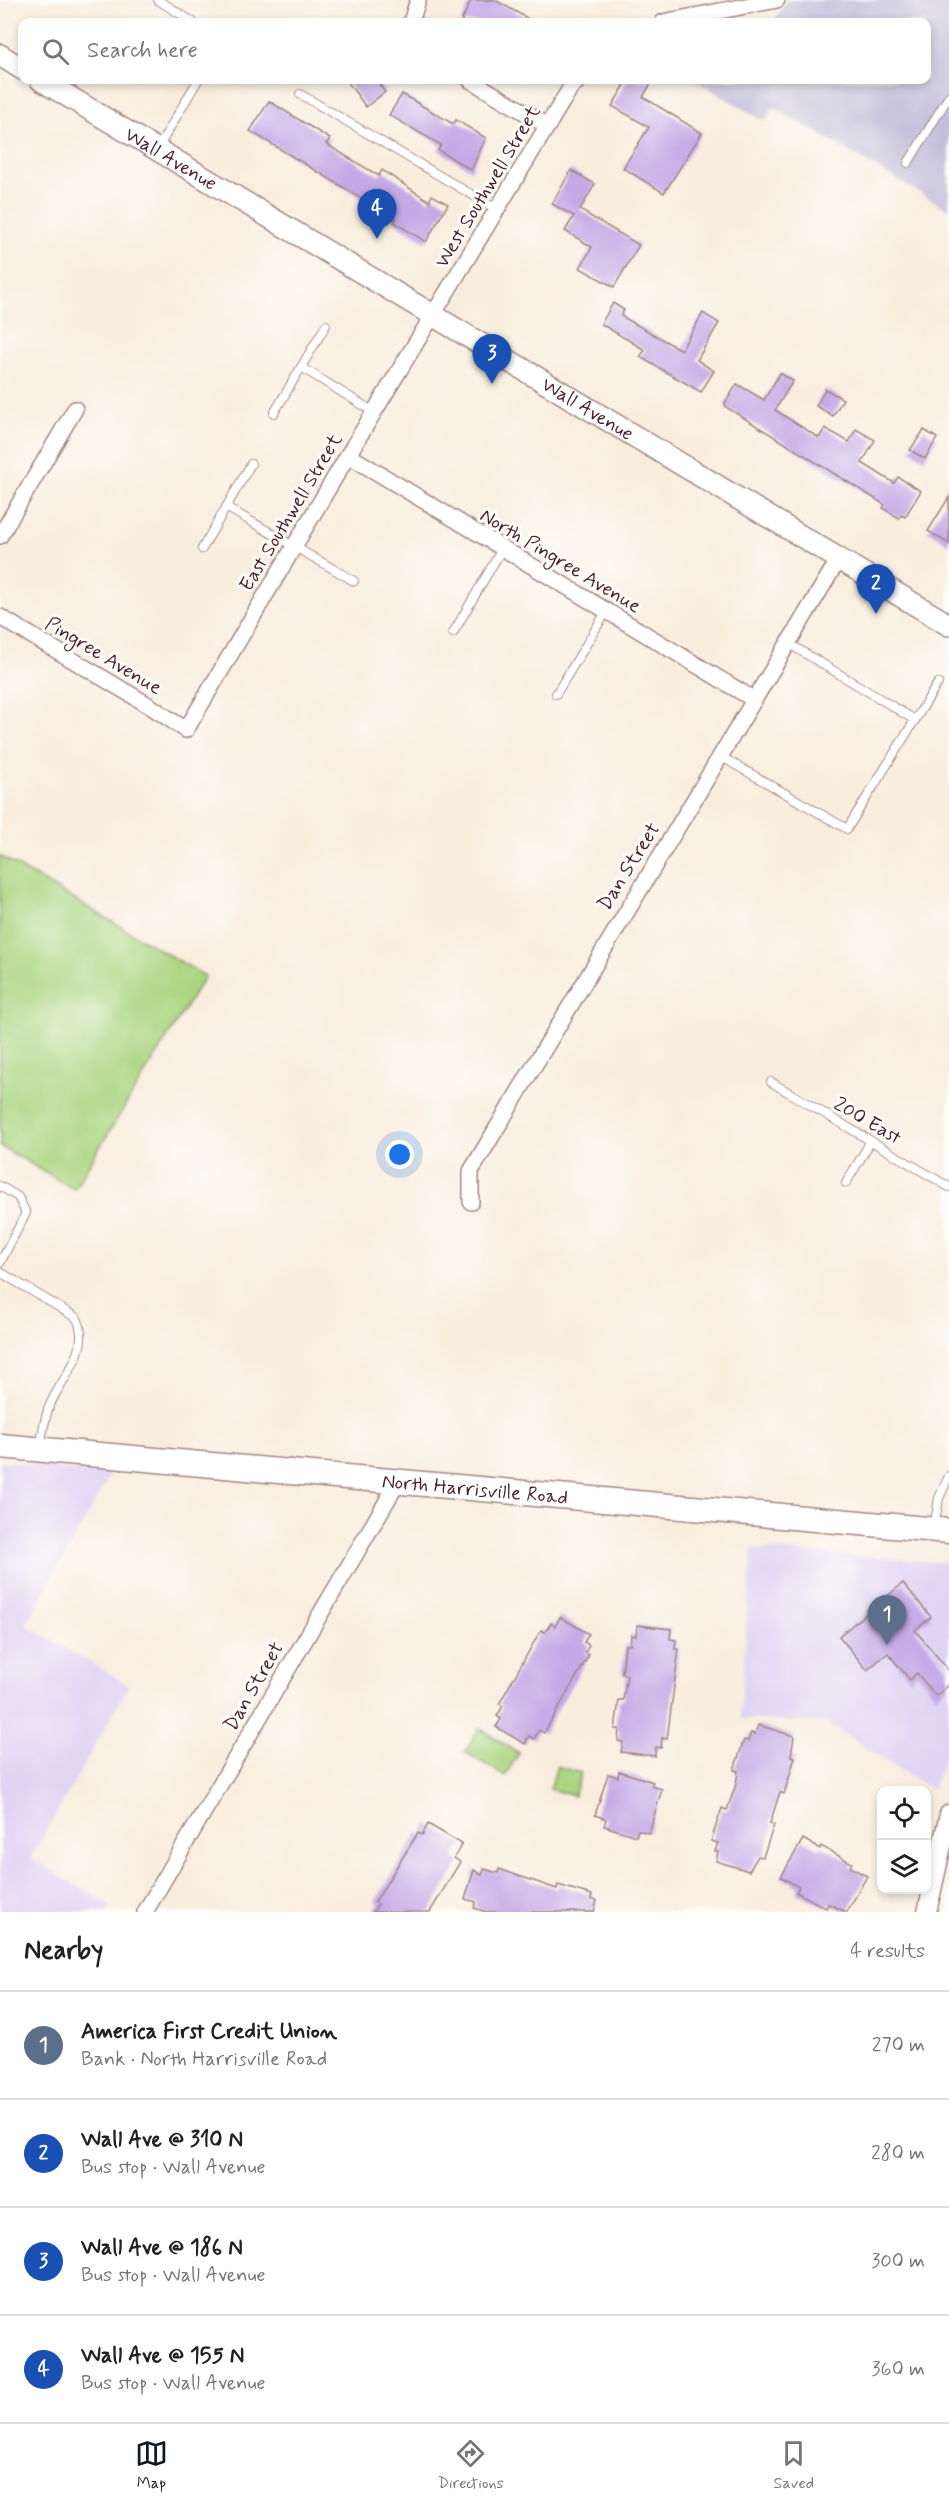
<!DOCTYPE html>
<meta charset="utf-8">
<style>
body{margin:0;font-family:Mynerve,sans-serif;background:#f6f6f6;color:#202124}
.controls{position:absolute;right:18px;bottom:18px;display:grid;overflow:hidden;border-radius:12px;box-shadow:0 3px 9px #0003}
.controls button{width:54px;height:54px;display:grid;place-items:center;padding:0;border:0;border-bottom:2px solid #e0e0e0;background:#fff;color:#202124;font:30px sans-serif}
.you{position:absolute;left:400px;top:1155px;width:21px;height:21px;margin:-15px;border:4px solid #fff;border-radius:50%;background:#1a73e8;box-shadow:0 0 0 9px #1a73e833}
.badge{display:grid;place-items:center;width:39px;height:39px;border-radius:50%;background:#111827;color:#fff;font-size:20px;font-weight:700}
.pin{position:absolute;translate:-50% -50px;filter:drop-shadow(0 2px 3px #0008)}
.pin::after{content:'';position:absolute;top:32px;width:21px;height:18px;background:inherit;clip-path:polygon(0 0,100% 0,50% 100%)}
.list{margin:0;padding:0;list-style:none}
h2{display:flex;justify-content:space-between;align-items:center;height:78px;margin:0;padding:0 24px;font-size:26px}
h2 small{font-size:20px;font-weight:400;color:#757577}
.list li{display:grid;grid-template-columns:39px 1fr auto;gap:18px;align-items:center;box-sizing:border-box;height:108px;padding:0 24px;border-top:2px solid #e0e0e0}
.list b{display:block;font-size:22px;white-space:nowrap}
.list p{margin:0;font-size:20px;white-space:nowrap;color:#757577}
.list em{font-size:20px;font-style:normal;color:#757577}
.icon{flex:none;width:33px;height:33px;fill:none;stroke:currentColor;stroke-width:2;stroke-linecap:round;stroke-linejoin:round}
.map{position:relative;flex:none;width:949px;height:1912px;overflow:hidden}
.search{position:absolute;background:#fff;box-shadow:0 3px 9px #0003;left:18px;right:18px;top:18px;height:66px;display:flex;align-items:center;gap:15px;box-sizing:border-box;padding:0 21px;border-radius:12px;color:#757577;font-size:22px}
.sheet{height:510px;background:#fff}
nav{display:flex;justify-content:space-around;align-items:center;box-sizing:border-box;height:84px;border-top:2px solid #e0e0e0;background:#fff;font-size:16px;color:#757577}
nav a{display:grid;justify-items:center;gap:3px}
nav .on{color:#111827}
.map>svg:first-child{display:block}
.built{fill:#e0d4f4}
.industrial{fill:#c4c0db}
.green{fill:#aad682;stroke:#7a7a56;stroke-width:1.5}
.building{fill:#c5a9e7}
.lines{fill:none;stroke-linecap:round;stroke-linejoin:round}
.service-casing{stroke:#a28684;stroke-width:10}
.minor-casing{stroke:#a28684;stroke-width:18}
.tertiary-casing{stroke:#a28684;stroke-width:21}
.secondary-casing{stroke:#a28684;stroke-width:24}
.primary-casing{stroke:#a28684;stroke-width:27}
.service{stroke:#fff;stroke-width:8}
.minor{stroke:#fff;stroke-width:15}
.tertiary{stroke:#fff;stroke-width:18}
.secondary{stroke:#fff;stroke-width:21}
.primary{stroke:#fff;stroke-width:24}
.labels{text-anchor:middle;stroke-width:6;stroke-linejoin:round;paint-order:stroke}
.street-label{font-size:20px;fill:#4a1f2b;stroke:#fdfcf7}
</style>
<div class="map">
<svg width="949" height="1912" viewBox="0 0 949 1912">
<rect width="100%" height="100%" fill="#fdfcf7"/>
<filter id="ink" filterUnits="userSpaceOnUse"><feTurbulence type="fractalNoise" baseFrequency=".0167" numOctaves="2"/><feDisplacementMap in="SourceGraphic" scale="12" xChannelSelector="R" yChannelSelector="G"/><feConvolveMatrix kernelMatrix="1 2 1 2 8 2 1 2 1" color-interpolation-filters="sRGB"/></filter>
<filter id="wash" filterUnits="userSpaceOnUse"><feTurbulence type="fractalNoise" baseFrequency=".008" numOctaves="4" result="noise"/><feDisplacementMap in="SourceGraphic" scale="24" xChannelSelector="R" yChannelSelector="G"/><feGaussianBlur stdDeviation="1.35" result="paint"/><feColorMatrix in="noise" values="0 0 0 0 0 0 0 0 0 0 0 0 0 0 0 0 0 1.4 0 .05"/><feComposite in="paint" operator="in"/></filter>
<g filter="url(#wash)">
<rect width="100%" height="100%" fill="#f9edde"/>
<g class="built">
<path d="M0,1461l111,12 -85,152 103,60 -98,173 79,48 -3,6h-107z"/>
<path d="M752,1548l197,15v184l-17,43 -105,-67 -87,-4z"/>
</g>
<path class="industrial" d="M787,0h162v210l-176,-103 -9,14 -70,-41h232v-58h-162l11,-2z"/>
<g class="green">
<path d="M0,856l205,120 -131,213 -74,-43z"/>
<path d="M479,1728l40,25 -14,23 -40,-24z"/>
<path d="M557,1766l24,7 -7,23 -24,-7z"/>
</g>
<g id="blocks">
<g class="building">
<path d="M471,0h24l39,22h-73z"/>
<path d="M346,80h30l9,12 -19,15z"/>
<path d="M628,80h25l-10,17 59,36 -38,60 -41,-25 26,-41 -37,-21z"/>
<path d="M402,94l51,30 3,-4 30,18 -15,32 -33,-20 3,-5 -52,-30z"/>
<path d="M269,101l61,38 -4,5 53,32 3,-6 47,31 3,-6 16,9 -22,38 -32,-20 2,-3 -146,-88z"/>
<path d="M571,170l24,14 -15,26 59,35 -25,42 -34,-19 12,-21 -27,-16 9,-15 -22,-12z"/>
<path d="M613,303l11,7 -3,6 60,34 22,-37 16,10 -22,37 17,11 -13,21 -61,-35 5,-7 -44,-26z"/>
<path d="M780,373l13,8 -18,29 44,28 6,-10 24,14 7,-13 19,11 -13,23 32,20 4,-6 23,14 -16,26 -4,-2 -2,3 -16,-10 2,-3 -3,-2 -156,-96 -1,-4 12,-19 27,16z"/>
<path d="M825,389l18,10 -10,17 -17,-10z"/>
<path d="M924,430l13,8 -12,21 -15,-9z"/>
<path d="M949,497v47l-21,-13z"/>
<path d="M903,1583l28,34 -16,13 34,41v14l-13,11 -19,-23 -7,7 -22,-27 -21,17 -28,-34z"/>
<path d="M560,1617l29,17 -5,8 5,3 -4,8 4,2 -45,78 -5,-3 -5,9 -5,-3 -4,8 -29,-17 5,-8 -4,-3 6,-10 -4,-2 42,-74 4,2 6,-9 4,3z"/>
<path d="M637,1625l34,4 -1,10 6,1 -1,9h4l-12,90 -5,-1 -1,10 -5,-1 -1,9 -34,-4 2,-10 -5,-1 1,-12h-4l4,-29h4l4,-25 -5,-1 3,-29h5l1,-10 5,1z"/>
<path d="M758,1725l36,11 -3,20 4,1 -11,37 -4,-2 -10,31 4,2 -11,32 -5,-1 -9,15 -33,-10 2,-9 -3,-1 3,-8 -7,-2 11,-33 5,2 9,-26 2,-13 -4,-1 10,-30 4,1 3,-8 4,1z"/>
<path d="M619,1771l34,11 -2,4 11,3 -13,44 -11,-3 -2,6 -32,-10 2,-7 -11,-4 13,-41 10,3z"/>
<path d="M428,1824l34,20 -8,14 6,4 -30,50h-57l5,-8 -3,-2 16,-26 27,-43 4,2z"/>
<path d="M803,1839l17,10 1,-3 31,17 -2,4 17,9 -20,36 -19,-8 -2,4 -30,-16 3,-5 -18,-10z"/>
<path d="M484,1869l14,4 1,-4 58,20 1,-4 34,10 -1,4 6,2 -3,11h-108l-12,-4 2,-6 -11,-3 9,-29 8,5z"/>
</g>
</g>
</g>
<g filter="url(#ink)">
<use href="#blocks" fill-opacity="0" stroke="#a28684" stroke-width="1.5"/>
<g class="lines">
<defs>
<g id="service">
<path d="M158,0l35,22"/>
<path d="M300,94l198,116"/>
<path d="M158,148l40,-68"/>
<path d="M908,163l41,-67"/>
<path d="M301,367l73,45"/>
<path d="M274,413l52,-88"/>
<path d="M226,507l128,74"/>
<path d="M202,549l49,-85"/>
<path d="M453,633l49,-84"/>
<path d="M556,694l50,-82"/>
<path d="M915,720l23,-37"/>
<path d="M720,756l127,73 68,-109 -127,-77"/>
<path d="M771,1082l178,105"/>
<path d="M846,1183l25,-42"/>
<path d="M0,1186l18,11 8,16 -26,50"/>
<path d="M0,1272l77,46c16,35 -18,60 -29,92 -4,12 -6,25 -8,37"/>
<path d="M934,1528l5,-30 10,-22"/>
</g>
<g id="minor">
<path d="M411,22l7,-22"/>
<path d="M663,22l114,-22"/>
<path d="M470,80l78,46"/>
<path d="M348,455l405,244"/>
<path d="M0,536l75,-127"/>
<path d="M0,617l150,89 36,24 162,-275 223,-368 8,-7"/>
<path d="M471,1202v-31l369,-614"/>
<path d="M145,1912l253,-430"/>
</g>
<path id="tertiary" d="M927,1912l22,-98"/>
<g id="secondary">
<path d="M0,55l22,14"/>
<path id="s1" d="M41,80l908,545"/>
</g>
<g id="primary">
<path id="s2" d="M0,1446l949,85"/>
</g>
</defs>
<use href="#service" class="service-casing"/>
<use href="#minor" class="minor-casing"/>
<use href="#tertiary" class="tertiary-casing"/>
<use href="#secondary" class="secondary-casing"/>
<use href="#primary" class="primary-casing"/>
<use href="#service" class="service"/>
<use href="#minor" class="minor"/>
<use href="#tertiary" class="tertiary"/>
<use href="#secondary" class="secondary"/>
<use href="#primary" class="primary"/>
</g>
</g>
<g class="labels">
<g class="street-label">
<text dy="7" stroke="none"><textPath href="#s1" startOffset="152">Wall Avenue</textPath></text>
<text transform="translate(487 186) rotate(-59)" y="7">West Southwell Street</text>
<text dy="7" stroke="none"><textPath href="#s1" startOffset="638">Wall Avenue</textPath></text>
<text transform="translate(290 512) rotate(-59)" y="7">East Southwell Street</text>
<text transform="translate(561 560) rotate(31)" y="7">North Pingree Avenue</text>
<text transform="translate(104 655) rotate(31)" y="7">Pingree Avenue</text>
<text transform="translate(628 866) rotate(-58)" y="7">Dan Street</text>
<text transform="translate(868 1120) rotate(30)" y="7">200 East</text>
<text dy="7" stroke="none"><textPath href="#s2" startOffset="477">North Harrisville Road</textPath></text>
<text transform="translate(253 1686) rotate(-60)" y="7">Dan Street</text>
</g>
</g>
</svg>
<div class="controls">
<button><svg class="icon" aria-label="locate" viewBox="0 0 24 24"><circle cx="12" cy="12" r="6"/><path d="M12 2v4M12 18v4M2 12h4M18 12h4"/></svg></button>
<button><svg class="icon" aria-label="layers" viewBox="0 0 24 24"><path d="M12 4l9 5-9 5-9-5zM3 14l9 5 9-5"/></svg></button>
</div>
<div class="you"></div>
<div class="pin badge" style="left:887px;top:1645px;background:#5c6f8a">1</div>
<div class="pin badge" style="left:876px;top:614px;background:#1a4fb4">2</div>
<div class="pin badge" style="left:492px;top:384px;background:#1a4fb4">3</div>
<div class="pin badge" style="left:377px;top:239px;background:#1a4fb4">4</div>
<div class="search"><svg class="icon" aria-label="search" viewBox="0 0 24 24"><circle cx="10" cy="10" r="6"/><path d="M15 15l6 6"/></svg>Search here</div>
</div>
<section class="sheet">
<h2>Nearby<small>4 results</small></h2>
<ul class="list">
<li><span class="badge" style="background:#5c6f8a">1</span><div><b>America First Credit Union</b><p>Bank · North Harrisville Road</p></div><em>270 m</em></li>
<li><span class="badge" style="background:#1a4fb4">2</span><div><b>Wall Ave @ 310 N</b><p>Bus stop · Wall Avenue</p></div><em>280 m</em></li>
<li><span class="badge" style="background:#1a4fb4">3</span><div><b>Wall Ave @ 186 N</b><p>Bus stop · Wall Avenue</p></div><em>300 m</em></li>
<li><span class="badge" style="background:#1a4fb4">4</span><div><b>Wall Ave @ 155 N</b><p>Bus stop · Wall Avenue</p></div><em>360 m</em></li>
</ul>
</section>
<nav>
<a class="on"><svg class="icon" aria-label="map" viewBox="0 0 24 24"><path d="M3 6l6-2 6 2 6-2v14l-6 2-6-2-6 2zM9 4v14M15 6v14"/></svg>Map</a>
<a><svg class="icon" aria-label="directions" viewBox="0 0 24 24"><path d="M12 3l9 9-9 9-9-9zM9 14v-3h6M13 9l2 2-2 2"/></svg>Directions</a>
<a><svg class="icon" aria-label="saved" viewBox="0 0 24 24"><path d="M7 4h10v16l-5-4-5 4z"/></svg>Saved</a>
</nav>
